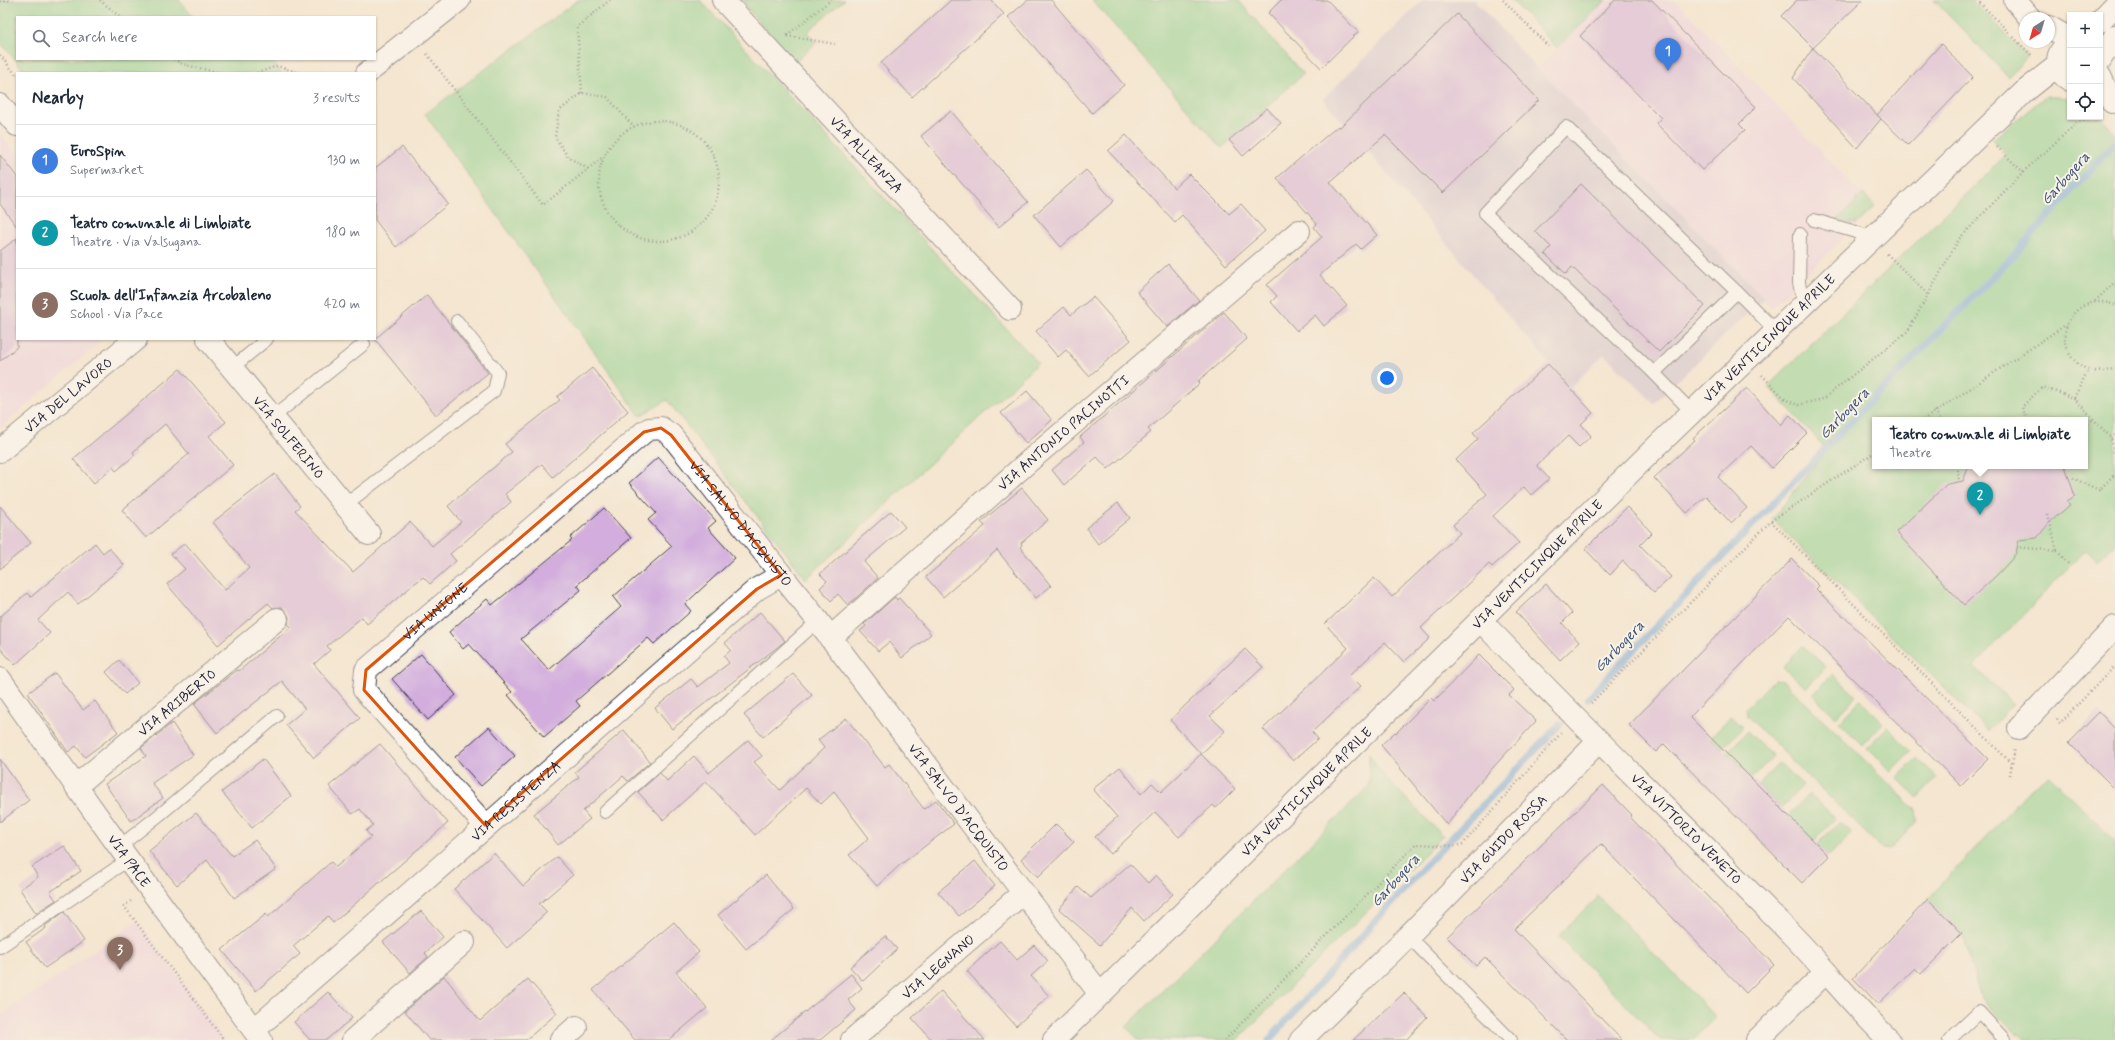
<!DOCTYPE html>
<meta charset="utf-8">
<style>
body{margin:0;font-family:Mynerve,sans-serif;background:#f2f2f3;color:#1f2937}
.controls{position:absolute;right:12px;top:12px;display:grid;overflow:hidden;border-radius:0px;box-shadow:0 1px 3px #0004}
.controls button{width:36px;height:36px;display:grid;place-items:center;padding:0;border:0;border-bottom:1px solid #e0e1e3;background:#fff;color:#1f2937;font:20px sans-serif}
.compass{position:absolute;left:2019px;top:12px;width:36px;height:36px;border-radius:50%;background:#fff;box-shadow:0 1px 3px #0004;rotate:217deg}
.you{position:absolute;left:1387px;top:378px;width:14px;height:14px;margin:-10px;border:3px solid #fff;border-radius:50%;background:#1a73e8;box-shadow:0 0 0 6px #1a73e833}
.badge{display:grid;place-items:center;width:26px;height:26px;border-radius:50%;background:#c8321e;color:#fff;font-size:13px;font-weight:700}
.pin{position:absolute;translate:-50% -33px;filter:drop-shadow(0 1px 2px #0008)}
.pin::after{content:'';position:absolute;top:21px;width:14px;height:12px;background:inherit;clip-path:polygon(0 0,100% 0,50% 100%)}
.popup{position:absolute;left:1872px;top:417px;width:216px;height:52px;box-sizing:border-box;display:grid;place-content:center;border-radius:0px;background:#fff;filter:drop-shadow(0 1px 3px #0005);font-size:13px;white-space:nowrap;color:#747a83}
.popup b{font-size:15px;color:#1f2937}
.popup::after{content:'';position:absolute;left:50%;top:100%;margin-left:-8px;border:8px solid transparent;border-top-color:#fff}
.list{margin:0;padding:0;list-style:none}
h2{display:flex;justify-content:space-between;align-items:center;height:52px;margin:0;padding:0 16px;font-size:17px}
h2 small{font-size:13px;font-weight:400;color:#747a83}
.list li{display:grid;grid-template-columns:26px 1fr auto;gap:12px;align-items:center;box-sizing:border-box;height:72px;padding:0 16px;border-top:1px solid #e0e1e3}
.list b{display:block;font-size:15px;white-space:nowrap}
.list p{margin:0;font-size:13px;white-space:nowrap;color:#747a83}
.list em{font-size:13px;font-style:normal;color:#747a83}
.icon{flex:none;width:22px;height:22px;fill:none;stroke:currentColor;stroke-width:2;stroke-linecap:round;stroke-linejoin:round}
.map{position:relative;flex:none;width:2115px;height:1040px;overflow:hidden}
.search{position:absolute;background:#fff;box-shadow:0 1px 3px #0004;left:16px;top:16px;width:360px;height:44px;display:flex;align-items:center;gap:10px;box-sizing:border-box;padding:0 14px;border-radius:0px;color:#747a83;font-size:15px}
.panel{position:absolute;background:#fff;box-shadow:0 1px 3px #0004;left:16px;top:72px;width:360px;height:268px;border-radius:0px}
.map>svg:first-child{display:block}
.built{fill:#efd0e6}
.industrial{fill:#cdbed2}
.green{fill:#87d18e;stroke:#547a64;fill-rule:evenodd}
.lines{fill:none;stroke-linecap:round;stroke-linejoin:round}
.stream{stroke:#71a8e0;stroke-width:7}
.building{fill:#d2addd}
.service-casing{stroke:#423f51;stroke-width:14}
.minor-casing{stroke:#423f51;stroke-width:24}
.tertiary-casing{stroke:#423f51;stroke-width:24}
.path{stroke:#423f51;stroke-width:2.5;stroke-dasharray:1 3;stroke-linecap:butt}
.service{stroke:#fff;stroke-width:12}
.minor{stroke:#fff;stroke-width:22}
.tertiary{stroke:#fff;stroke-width:22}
.marked{fill:none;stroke:#de560e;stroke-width:3;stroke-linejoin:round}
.labels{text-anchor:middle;stroke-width:4;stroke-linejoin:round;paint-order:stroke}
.street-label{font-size:14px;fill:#22223b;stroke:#f7f3e8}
.water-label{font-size:15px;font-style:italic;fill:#3e5175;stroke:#f7f3e8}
</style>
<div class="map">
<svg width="2115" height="1040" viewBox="0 0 2115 1040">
<rect width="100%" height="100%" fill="#f7f3e8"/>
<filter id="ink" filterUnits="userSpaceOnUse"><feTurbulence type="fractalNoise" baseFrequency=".025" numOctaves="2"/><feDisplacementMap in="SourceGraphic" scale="8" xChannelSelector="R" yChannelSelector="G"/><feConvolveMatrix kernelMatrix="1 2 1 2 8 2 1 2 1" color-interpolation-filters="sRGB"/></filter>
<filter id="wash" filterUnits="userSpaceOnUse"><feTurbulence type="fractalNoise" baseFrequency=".012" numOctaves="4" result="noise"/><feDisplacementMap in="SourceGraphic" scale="16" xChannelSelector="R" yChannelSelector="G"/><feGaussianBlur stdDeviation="0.9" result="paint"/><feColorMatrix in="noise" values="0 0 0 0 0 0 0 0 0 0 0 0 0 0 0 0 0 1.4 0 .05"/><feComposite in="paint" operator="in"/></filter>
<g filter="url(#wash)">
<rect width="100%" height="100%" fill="#f4e6d0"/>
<g class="built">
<path d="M1606,0h69l200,208 -104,100 -7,-10 -227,-230z"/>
<path d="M0,134l17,21v184h86l-103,89z"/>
<path d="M138,921l86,119h-224v-24z"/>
</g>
<path class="industrial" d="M1423,0h51l63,68 227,230 -110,105 -50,-49 -34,34 -247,-289z"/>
<g class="green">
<path d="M0,0h179l14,17h-176v42h254l11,14h-256l-26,-31z"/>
<path d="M578,0h122l338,363 -232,216 -139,-179 -27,16 -215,-302z"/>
<path d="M740,0h104l-37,32 9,11 -22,19z"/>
<path d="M1092,0h146l65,74 -81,74z"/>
<path d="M1512,0h94l-49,48z"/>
<path d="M1934,0h38l56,56 -20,21z"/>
<path d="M2046,96l24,2v19h30l15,16v410l-18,19 -12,-12 -111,116 39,38 -25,27 -216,-212 55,-69 -59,-64 238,-231 -13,-16zM1875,420h210v46h-210z"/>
<path d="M1863,194l12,13 -18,17 -21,-3z"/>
<path d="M1803,646l23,21 -20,21 -23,-21z"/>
<path d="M1833,674l23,22 -20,21 -23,-22z"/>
<path d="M1774,680l9,1 133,129 1,11 -27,29 -8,-1 -135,-133 -1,-8z"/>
<path d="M1860,700l23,23 -21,22 -23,-23z"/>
<path d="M1731,716l12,11 -21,22 -11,-11z"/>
<path d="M1887,727l24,24 -20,20 -24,-23z"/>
<path d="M1747,731l26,25 -21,22 -25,-25z"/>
<path d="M1369,754l13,20 61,62 -206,204h-98l-13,-13 243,-241z"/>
<path d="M1917,758l20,20 -19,20 -21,-20z"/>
<path d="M1779,763l24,22 -22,23 -23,-23z"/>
<path d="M2049,775l66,66v199h-89l-8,-7 -2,1 -35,-35 -19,-66 -34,-34 103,-111z"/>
<path d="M1810,794l25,24 -21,23 -26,-26z"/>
<path d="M1839,822l12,11 -22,23 -12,-12z"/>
<path d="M1598,896l118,121 -24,23h-32l-102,-104z"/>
</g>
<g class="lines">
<g class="stream">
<path d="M1587,699l277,-291 149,-152 102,-114"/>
<path d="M1269,1040l154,-172 137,-144"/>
</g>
</g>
<g id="blocks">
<g class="building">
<path d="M951,0h40l13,14 -92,83 -31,-34z"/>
<path d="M1028,0h23l73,85 -32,28 -84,-96z"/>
<path d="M1281,0h46l31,32 -37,36 -53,-55z"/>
<path d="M1615,0h37l104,107 -17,17 6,6 -43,40 -46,-47 5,-5 -81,-82z"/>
<path d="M1797,0h66l-50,48 -32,-32z"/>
<path d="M1457,14l82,86 -96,93 -58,-58 -55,47 47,53 -16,14 -5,-5 -36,31 27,31 -23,20 -9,-11 -18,16 -26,-29 6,-6 -10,-11 55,-48 -8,-10 3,-3 -40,-46 61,-52 1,2z"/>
<path d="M1941,44l32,33 -65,68 -31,-30z"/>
<path d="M1813,48l68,71 -24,29 -64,-70z"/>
<path d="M1267,108l14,15 -38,33 -14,-16z"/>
<path d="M951,111l77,91 -29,25 -78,-91z"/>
<path d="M1126,135l48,53 15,-14 40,40 12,-10 24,27 -39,34 -44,-50 -7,7 -67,-71z"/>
<path d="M402,147l46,57 -52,43 -21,-27v-52z"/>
<path d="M0,155l17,22v50l-17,-23z"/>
<path d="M1086,170l28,31 -53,46 -27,-32z"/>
<path d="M1581,184l124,122 -46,46 -87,-85 -6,7 -21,-20 6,-7 -16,-16z"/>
<path d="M17,238v109l-17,14v-110z"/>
<path d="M1168,264l31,36 -32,27 -30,-35z"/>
<path d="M427,295l61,78 -52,42 -61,-76z"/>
<path d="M1093,297l38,43 -42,36 -23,-26 -8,7 -22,-26 28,-24 7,8z"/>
<path d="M1224,312l23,27 -49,42 2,2 -52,46 3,3 -43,37 -11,-12 -33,28 -12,-15 32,-28 -4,-5z"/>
<path d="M1548,364l45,49 -12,11 10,12 -12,11 -11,-11 -31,29 12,14 -18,16 -7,-8 -31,29 26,27 -27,24 -3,-3 -68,64 9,10 -26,24 -19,-20 -35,33 11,11 -49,46 6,7 -25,22 -30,-32 85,-81 -23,-24 49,-46 18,19 68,-64 -7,-8 34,-31 -31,-34 22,-21 -5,-6z"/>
<path d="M592,368l36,43 -75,66 -11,-13 -37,30 6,8 -61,52 6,7 -26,23 -7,-7 -9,7 -47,40 -5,-7 -35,29 3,4 -16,14 46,54 -46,40 -28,-33 19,-16 -23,-28 -65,52 -23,-29 43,-34 2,1 52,-44 -3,-3 1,-7 -7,-10 -9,1 -5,-5 -50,42 -51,-61 18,-15 -14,-15 14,-11 40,47 24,-22 -36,-46 62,-48 25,32 -5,4 58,62 57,-50 22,24 29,-24 -13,-16 64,-54 -7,-8 55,-44 -3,-3z"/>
<path d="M180,369l46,53 -17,14 24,29 -87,73 -24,-28 67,-56 -24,-30 -32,28 2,3 -19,16 -3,-4 -19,16 -21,-24z"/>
<path d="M1747,388l34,37 9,-10 17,18 -35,35 -21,-22 -33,31 29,31 -16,15 -25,-27 -19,17 -33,-35 41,-38 -2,-2z"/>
<path d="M1027,391l25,29 -26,23 -25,-30z"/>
<path d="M658,457l58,64 -8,7 27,30 -50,46 6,7 -37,33 -6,-6 -72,63 4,5 -36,31 -36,-42 4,-3 -43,-48 -6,5 -14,-17 38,-33 5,6 80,-65 -2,-2 34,-30 27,30 -54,47 4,5 -60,49 28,31 72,-63 -8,-10 59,-51 -24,-26 8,-7 -27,-30z"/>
<path d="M1969,466h96l10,30 -8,5 3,4 -20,17 -13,16 -18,2 -3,13 -5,7 -14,15 -33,30 -68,-73 51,-48 16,-3z"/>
<path d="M1022,488l26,32 -27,23 1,2 -2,2 31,39 -15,12 -39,-48 -54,47 -17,-20 59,-51 -4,-4z"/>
<path d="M1118,503l12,15 -32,26 -12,-16z"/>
<path d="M0,506l31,37 -31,26z"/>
<path d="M1627,507l25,26 -12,12 31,32 -17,16 -31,-32 -13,14 -25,-26z"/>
<path d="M891,511l14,16 -41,35 14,16 -30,27 -10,-11 -7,7 -11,-13 7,-7 -7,-7z"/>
<path d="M95,543l8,10 6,-5 15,17 -46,39 -10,-12 -30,28 12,13 -35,32 -15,-17v-31l27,-24 4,4z"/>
<path d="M1792,559l27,27 -3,3 172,170 -27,27 -172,-170 -99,101 139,139 -27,27 -138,-139 -8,8 -27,-27z"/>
<path d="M1546,584l26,29 -10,10 17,19 -19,18 -44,-48z"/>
<path d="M895,597l2,3 2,-2 32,36 -29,24 -13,-16 -11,9 -18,-20 6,-5 -2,-2z"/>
<path d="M760,612l25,29 -113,88 -17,-21 36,-29 7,8 31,-24 -5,-7 7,-6 -6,-7z"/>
<path d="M1245,649l18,18 -53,49 15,15 -24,23 -31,-34z"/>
<path d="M421,654l35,41 -28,25 -36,-41z"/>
<path d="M1479,655l35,35 -5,5 27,26 -61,66 -28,38 -66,-80 14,-13 1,1 35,-35 3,3z"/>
<path d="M119,660l19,23 -13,11 -19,-22z"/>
<path d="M55,673l28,37 12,-9 23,31 -33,25 -9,-11 -8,6 -40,-59z"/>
<path d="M793,674l19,21 -49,42 -19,-22z"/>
<path d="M2099,712l16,17v60l-46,-46z"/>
<path d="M846,718l39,49 4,-3 35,45 12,-9 18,24 -54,41 -23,21 -28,-31 20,-17 -35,-46 -13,12 -15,-16 -51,47 -49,-54 -43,39 -25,-28 22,-19 7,8 27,-25 15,17 39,-33 14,16 -8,6 26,28 44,-42 -6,-8z"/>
<path d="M172,723l21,32 -41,28 11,15 -32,23 -26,-37 41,-28 -5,-8z"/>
<path d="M489,727l26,29 -34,30 -26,-29z"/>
<path d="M624,730l26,32 -22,19 -5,-5 -40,35 7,8 -32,26 -24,-31 45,-37 -4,-5z"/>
<path d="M380,744l68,79 -115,100 -5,-7 -35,30 7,8 -44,37 -34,-41 44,-36 2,3 63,-55 5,5 35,-30 -5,-6 7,-6 -13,-16 -8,5 -23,-28z"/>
<path d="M1201,754l34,35 -19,19 -3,-3 -34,32 -24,-25 -44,42 -16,-17 22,-20 -24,-28 27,-22 21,27 11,-11 9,9z"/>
<path d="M0,759l29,41 -29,22z"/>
<path d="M263,759l28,37 -39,32 -30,-36z"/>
<path d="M1603,785l29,30 -2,2 144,148 -28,28 -145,-149 -87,85 108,111h-55l-82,-83 -9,9 -29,-29z"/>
<path d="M196,813l36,43 23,-16 21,29 -42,29 -27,-38 -30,25 -28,-34z"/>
<path d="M1056,824l18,18 -36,35 -17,-18z"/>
<path d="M64,846l17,25 -31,21 6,8 -20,13 -16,-24 18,-12 -6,-10z"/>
<path d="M494,853l29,33 34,-29 16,18 -34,29 8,8 -40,36 -53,-59z"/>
<path d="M975,861l20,25 -36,30 -21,-24z"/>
<path d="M1130,864l18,19 8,-8 17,19 -29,27 -12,-13 -32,37 -41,-36 19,-22 13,11z"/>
<path d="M766,875l28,34 -48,40 -28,-34z"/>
<path d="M1928,899l34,34 -41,41 -6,-6 -37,36 -25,-26z"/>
<path d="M421,911l22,26 -18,16 3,4 -18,16 -27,-31z"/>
<path d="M64,912l20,29 -39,27 -19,-26 20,-14 -1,-2z"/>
<path d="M674,922l25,30 -23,20 31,36 -38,32h-34l-42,-50z"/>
<path d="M885,936l12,13 -34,32 -13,-14z"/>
<path d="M1000,941l17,19 17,-15 14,16 -17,15 18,20 -33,30 -49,-55z"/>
<path d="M851,974l11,14 -14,12 8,10 -36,30h-49z"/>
<path d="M444,976l36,45 48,-42 29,34 -31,27h-97l-24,-29z"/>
<path d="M941,991l44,49h-53l-20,-22z"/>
<path d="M328,992l24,26 -26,22h-16l-16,-18z"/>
<path d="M1404,993l23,24 -21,23h-53z"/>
</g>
</g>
</g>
<g filter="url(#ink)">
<use href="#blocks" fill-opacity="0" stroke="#423f51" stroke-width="1"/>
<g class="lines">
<defs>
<g id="service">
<path d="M1814,220l42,12 16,6"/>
<path d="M1800,234l-1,49 5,21"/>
<path d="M232,368l35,-29"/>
<path d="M1654,373l-169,-160 81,-86 171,165"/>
<path d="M1692,412l-38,-39 83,-81 39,39"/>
<path d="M273,417l91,-73"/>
<path d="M345,505l149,-114 4,-18 -41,-52"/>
<path d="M605,812l213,-191"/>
<path d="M120,846l43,-34 114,-96"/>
<path d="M1408,936l103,104"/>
<path d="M0,947l128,-87"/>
<path d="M1949,1040l30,-28 25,27"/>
</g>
<g id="minor">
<path id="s1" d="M723,0l287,309"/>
<path d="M2015,0l15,18"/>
<path d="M2049,27l21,12"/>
<path d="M367,73l92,-73"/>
<path d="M2100,76l12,26"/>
<path d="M0,105l17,20"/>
<path id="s2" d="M208,339l161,195"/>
<path id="s3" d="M0,451l136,-112"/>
<path id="s4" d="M1481,621c102,106 208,208 312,315 33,34 62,71 96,104"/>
<path id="s5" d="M830,638l198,-176 271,-231"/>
<path id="s6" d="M0,679l125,176 136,185"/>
<path d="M2019,728l96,-101"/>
<path id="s7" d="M76,786l201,-167"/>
<path id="s8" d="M485,825l-121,-135 2,-20 278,-238 5,-3 12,-1 10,7 147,186 282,373"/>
<path id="s9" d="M254,1030l503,-441 24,-14"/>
<path d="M353,1040l111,-98"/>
<path d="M561,1040l15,-13"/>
<path id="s10" d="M852,1040l171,-147"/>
<path id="s11" d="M1301,1040l107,-104 190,-194"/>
<path d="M1757,1040l69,-68"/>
</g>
<g id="tertiary">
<path d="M2100,21l15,-16"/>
<path d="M2070,43c-16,8 -16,29 0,37"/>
<path d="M2100,60l15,-24"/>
<path id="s12" d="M1054,1040l604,-595 366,-353 34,-27"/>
</g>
</defs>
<use href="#service" class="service-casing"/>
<use href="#minor" class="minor-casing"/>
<use href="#tertiary" class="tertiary-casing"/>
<g class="path">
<path d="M100,0l20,17"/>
<path d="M1503,0l45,46"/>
<path d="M1977,0l54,55 -1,2"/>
<path d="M0,2l10,-2"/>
<path d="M787,35l44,-35"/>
<path d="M787,36l48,8"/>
<path d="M427,54l116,151 60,-48"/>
<path d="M0,55l17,21"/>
<path d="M174,59l8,5 38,9"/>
<path d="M257,73l20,-7 24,7"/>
<path d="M582,93l-5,-66 33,-27"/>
<circle cx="659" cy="181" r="60"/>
<path d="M1997,147l26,25 55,-50 18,-4"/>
<path d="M588,169l-20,-12 -13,-20 4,-26 23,-18 25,4 27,30"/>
<path d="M1887,254l41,41"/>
<path d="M2095,301l20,-19"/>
<path d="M2115,305c-44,-17 -71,42 -30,63 10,5 21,4 30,0"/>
<path d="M1762,375l24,25 12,5 25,-6 85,-68 51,-92 64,-67"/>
<path d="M2074,398l14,-28"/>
<path d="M1935,411l6,9"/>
<path d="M1923,420l144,-96"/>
<path d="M2027,420l-5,-13 20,-20 32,11 37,40 4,16"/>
<path d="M2085,426l8,-7"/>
<path d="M2111,438l4,-3"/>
<path d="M1957,466l2,14"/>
<path d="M2073,478l26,12 16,-16"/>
<path d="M2048,514l9,37"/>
<path d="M1771,521l241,243"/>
<path d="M2017,547l40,4 13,15"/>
<path d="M1591,703l180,-182 104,-69"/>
<path d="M2057,719l3,4 55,-57"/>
<path d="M2010,775l5,-27"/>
<path d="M131,901l-7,5 100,134"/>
<path d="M1225,1040l191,-196 40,2 7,-2 98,-111"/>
</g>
<use href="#service" class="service"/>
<use href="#minor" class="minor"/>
<use href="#tertiary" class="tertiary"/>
</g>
</g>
<path d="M0 0H2115V1040H0ZM661,428l10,7 110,140 -24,14 -272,236 -121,-135 2,-20 278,-238z" fill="#f4e6d0" fill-opacity=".55" fill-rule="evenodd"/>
<path class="marked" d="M661,428l10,7 110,140 -24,14 -272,236 -121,-135 2,-20 278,-238z"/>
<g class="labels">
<g class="street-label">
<text dy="5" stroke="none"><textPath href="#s1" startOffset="211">VIA ALLEANZA</textPath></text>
<text dy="5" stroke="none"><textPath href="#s12" startOffset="1002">VIA VENTICINQUE APRILE</textPath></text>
<text dy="5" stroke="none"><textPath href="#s3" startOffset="88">VIA DEL LAVORO</textPath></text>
<text dy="5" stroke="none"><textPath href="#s5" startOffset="311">VIA ANTONIO PACINOTTI</textPath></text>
<text dy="5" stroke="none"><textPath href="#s2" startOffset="127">VIA SOLFERINO</textPath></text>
<text dy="5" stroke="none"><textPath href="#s8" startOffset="710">VIA SALVO D'ACQUISTO</textPath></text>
<text dy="5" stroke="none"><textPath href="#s12" startOffset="678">VIA VENTICINQUE APRILE</textPath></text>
<text dy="5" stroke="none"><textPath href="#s8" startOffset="292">VIA UNIONE</textPath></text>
<text dy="5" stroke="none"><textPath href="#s7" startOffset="131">VIA ARIBERTO</textPath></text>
<text dy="5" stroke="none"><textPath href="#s12" startOffset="354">VIA VENTICINQUE APRILE</textPath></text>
<text dy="5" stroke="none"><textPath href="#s9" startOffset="348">VIA RESISTENZA</textPath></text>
<text dy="5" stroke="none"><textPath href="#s8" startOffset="1068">VIA SALVO D'ACQUISTO</textPath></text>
<text dy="5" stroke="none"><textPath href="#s4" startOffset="292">VIA VITTORIO VENETO</textPath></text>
<text dy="5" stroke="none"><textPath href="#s11" startOffset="285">VIA GUIDO ROSSA</textPath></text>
<text dy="5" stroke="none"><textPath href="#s6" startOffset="223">VIA PACE</textPath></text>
<text dy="5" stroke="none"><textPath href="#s10" startOffset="113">VIA LEGNANO</textPath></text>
</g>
<g class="water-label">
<text transform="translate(2065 178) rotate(-48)" y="5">Garbogera</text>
<text transform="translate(1844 413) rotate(-46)" y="5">Garbogera</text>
<text transform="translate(1619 646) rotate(-46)" y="5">Garbogera</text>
<text transform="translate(1395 880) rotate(-48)" y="5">Garbogera</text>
</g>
</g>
</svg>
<div class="controls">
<button>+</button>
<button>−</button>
<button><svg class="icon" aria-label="locate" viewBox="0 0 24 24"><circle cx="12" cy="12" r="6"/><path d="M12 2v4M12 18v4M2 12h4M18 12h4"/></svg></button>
</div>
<svg class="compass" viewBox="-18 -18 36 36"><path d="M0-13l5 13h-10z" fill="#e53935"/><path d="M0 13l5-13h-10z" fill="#747a83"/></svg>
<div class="you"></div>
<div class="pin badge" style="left:1668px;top:71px;background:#3f7fe0">1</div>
<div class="pin badge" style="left:1980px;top:515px;background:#0f9aa8">2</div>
<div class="popup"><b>Teatro comunale di Limbiate</b>Theatre</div>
<div class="pin badge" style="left:120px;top:970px;background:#8d6e63">3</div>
<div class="search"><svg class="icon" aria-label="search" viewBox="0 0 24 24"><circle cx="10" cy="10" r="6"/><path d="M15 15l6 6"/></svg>Search here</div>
<section class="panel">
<h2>Nearby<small>3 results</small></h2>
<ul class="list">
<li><span class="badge" style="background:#3f7fe0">1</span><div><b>EuroSpin</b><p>Supermarket</p></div><em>130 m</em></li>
<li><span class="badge" style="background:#0f9aa8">2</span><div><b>Teatro comunale di Limbiate</b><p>Theatre · Via Valsugana</p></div><em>180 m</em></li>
<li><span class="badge" style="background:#8d6e63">3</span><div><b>Scuola dell'Infanzia Arcobaleno</b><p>School · Via Pace</p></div><em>420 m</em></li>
</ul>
</section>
</div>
